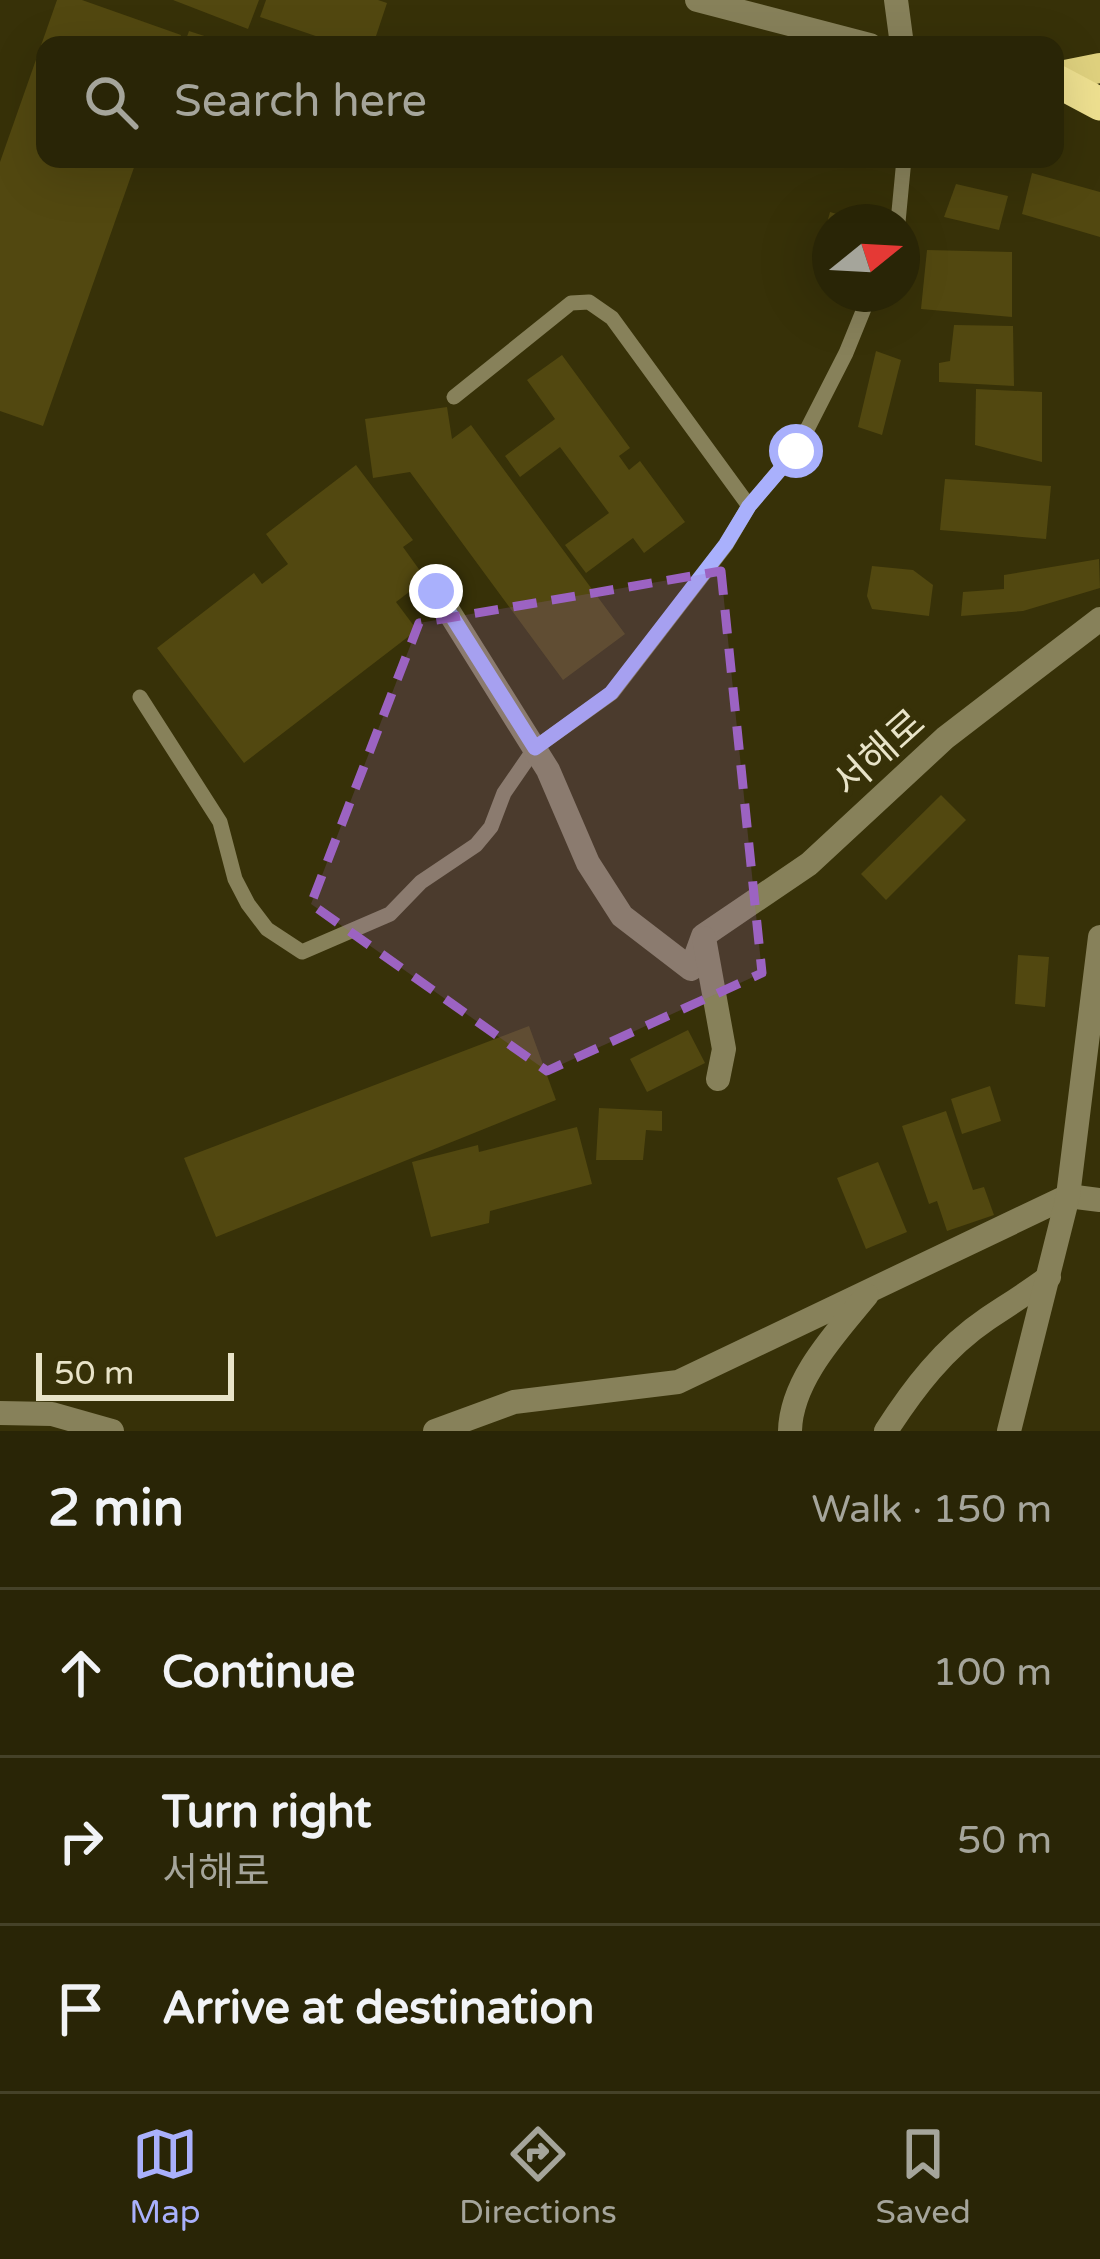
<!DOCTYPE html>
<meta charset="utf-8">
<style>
body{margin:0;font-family:"Varela Round","Noto Sans KR",sans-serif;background:#312d10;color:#f1f3f6}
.compass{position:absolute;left:812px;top:204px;width:108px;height:108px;border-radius:50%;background:#292506;box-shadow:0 12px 48px #0002;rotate:72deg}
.scale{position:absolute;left:36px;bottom:30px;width:198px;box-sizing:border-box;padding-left:12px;border:6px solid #e8e3c8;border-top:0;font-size:33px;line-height:42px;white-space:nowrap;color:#e8e3c8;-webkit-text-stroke:9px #373108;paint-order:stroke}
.stop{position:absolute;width:36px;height:36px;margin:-27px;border:9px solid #a9b0fc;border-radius:50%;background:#fff}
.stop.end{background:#a9b0fc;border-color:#fff;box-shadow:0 3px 12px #0008}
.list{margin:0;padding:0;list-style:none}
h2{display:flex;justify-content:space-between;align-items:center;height:156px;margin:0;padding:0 48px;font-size:51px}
h2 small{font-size:39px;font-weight:400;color:#a5a59b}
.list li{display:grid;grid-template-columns:78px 1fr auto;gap:36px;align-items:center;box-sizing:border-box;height:168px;padding:0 48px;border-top:3px solid #454228}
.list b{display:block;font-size:45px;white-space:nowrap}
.list p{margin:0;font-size:39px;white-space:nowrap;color:#a5a59b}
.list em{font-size:39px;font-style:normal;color:#a5a59b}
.icon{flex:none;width:66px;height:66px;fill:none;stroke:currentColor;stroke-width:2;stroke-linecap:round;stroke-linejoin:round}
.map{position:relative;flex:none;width:1100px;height:1431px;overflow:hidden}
.search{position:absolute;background:#292506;box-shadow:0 12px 48px #0002;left:36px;right:36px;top:36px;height:132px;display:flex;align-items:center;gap:30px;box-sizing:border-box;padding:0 42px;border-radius:24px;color:#a5a59b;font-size:45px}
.sheet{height:660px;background:#292506}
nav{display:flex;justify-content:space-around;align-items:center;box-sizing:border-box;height:168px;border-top:3px solid #454228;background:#292506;font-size:33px;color:#a5a59b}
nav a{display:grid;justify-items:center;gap:6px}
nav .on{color:#a9b0fc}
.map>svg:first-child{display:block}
.building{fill:#524810}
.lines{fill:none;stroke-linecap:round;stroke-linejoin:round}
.service{stroke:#87815a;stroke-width:15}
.minor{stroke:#87815a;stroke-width:24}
.primary{stroke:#dfd17e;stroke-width:30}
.trunk{stroke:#eee090;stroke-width:33}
.route{stroke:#a9b0fc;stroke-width:15}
.marked{fill:#9c63c2;fill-opacity:0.2;stroke:#9c63c2;stroke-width:9;stroke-dasharray:24 15;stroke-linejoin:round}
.labels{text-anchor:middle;stroke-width:10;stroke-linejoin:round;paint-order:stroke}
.street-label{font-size:39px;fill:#e8e3c8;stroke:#373108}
</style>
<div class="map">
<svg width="1100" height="1431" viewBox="0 0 1100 1431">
<rect width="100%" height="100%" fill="#373108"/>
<g class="building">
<path d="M57,0h25l99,35 -3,10h-133v114h92l-94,267 -43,-15v-249z"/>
<path d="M173,0h86l-11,29z"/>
<path d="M266,0h112l9,3 -14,42h-31l-82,-28z"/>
<path d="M189,31l40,13v1h-45z"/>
<path d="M1032,173l68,19v45l-78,-23z"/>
<path d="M956,184l52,12 -9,34 -55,-13z"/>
<path d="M830,212l31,9 -31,1v42l-13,-4z"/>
<path d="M927,250l85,2v65l-91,-8z"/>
<path d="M954,325l59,1 1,60 -75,-4v-19l11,-2z"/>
<path d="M876,351l25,9 -19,75 -24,-8z"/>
<path d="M562,355l68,93 -11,8 10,14 11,-9 45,61 -41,31 -11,-15 -47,35 -21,-28 44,-32 -49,-66 -40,30 -15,-21 50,-37 -28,-39z"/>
<path d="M976,389l66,3v70l-67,-17z"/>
<path d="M447,407l5,32 19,-14 154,209 -62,46 -153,-208 -37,6 -8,-59z"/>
<path d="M356,465l57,75 -10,7 23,32 -30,23 21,28 -173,133 -87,-115 97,-75 8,11 26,-20 -22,-30z"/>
<path d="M945,479l106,7 -5,53 -106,-9z"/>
<path d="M1099,559l1,29 -77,23 -62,5 2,-24 41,-3v-14z"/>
<path d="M872,566l41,4 20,15 -4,31 -57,-7 -5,-13z"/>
<path d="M941,795l25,25 -80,80 -25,-26z"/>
<path d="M1018,955l31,2 -4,50 -30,-3z"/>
<path d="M529,1026l27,74 -340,137 -32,-79z"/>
<path d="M688,1030l17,33 -58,29 -17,-33z"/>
<path d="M990,1086l11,35 -39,13 -11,-35z"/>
<path d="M599,1108l63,3v20l-16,-1 -3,30h-47z"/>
<path d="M946,1111l27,79 11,-3 10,28 -47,16 -10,-30 -8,3 -27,-78z"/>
<path d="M577,1127l15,57 -102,27 -1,12 -58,14 -19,-75 66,-17 1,7z"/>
<path d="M878,1162l29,70 -41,17 -29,-71z"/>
</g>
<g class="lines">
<g class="service">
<path d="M898,222l6,-63"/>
<path d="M454,397l117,-94 18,-1 23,16 137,188"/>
<path d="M140,697l80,125 15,57 13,25 19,25 35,23 88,-38 31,-32 55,-37 15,-18 13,-34 31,-45 77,-55 114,-148 23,-39 47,-55 50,-98 24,-59"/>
</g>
<g class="minor">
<path d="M697,0l173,45"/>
<path d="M896,0l6,45"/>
<path d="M436,591l112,179 40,93 34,53 69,53 12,-33 106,-72 136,-126 155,-119"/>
<path d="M704,938l20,111 -6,30"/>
<path d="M0,1413l52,1 60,17"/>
<path d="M435,1431l79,-29 164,-20 390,-186 32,4"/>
<path d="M790,1431c1,-51 46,-98 77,-136"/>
<path d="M886,1431c27,-42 58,-83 101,-112 21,-14 42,-27 62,-42"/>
<path d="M1009,1431l59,-235 32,-259"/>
</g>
<path class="primary" d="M1055,77l45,-9"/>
<path class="trunk" d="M1055,80l45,24"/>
</g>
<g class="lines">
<path class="route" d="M436,591l99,157 76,-55 115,-149 23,-38 47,-55"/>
</g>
<path class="marked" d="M721,571l41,402 -215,98 -236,-167 108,-281z"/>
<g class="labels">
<g class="street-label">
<text transform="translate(878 752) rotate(-42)" y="14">서해로</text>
</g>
</g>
</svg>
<svg class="compass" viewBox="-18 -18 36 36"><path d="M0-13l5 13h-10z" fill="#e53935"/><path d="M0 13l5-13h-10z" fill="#a5a59b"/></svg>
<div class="scale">50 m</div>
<div class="stop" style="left:796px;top:451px"></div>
<div class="stop end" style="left:436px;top:591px"></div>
<div class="search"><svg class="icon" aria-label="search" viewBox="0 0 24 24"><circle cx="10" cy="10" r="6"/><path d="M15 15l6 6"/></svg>Search here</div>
</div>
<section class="sheet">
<h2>2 min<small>Walk · 150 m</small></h2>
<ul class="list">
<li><svg class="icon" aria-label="ahead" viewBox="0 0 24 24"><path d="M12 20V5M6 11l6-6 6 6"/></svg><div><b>Continue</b></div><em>100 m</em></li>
<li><svg class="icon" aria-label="right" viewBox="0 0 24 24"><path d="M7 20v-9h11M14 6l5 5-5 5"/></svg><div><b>Turn right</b><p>서해로</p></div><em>50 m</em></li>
<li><svg class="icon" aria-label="arrive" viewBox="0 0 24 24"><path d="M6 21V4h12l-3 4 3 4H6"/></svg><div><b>Arrive at destination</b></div></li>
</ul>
</section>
<nav>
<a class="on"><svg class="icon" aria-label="map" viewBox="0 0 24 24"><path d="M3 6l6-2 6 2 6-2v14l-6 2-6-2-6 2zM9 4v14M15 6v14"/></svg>Map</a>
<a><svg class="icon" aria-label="directions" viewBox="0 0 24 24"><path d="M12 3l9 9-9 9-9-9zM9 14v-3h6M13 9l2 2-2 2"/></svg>Directions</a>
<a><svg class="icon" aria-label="saved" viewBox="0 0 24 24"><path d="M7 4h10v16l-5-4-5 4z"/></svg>Saved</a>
</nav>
